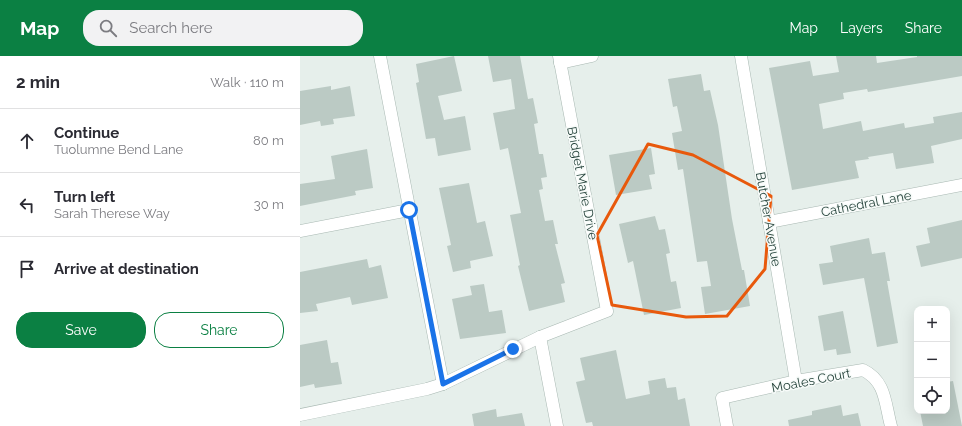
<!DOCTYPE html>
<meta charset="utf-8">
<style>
body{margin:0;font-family:Raleway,sans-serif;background:#f2f2f3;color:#2b2b33}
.controls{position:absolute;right:12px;bottom:12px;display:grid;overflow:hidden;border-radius:8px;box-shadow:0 4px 16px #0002}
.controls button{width:36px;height:36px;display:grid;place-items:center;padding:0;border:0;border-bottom:1px solid #e1e1e2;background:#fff;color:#2b2b33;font:20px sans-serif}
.stop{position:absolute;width:12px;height:12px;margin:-9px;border:3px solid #1a73e8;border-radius:50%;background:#fff}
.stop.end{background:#1a73e8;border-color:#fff;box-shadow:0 1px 4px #0008}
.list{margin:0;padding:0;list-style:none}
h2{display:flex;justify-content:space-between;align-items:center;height:52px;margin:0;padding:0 16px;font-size:17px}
h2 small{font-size:13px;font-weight:400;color:#7c7c81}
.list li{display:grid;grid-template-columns:26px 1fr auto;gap:12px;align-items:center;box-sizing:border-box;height:64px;padding:0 16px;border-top:1px solid #e1e1e2}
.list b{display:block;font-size:15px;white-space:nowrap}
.list p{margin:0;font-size:13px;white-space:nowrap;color:#7c7c81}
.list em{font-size:13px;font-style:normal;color:#7c7c81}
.actions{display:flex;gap:8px;padding:12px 16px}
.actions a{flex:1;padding:9px 0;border:1px solid #0b8043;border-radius:16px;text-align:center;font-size:14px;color:#0b8043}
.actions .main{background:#0b8043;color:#fff}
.icon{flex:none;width:22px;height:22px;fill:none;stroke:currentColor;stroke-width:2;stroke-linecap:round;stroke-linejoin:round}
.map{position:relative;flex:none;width:662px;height:370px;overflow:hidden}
header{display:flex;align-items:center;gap:24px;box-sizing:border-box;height:56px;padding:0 20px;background:#0b8043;color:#fff}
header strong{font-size:19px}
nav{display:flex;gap:22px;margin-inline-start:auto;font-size:14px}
.search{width:280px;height:36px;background:#f2f2f3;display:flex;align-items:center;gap:10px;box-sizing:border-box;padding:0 14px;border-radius:16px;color:#7c7c81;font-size:15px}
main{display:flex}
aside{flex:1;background:#fff}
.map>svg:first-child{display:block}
.building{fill:#bbcac4}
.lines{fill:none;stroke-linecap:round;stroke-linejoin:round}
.street-casing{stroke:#a8b8b2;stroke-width:13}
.street{stroke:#fff;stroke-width:12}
.route{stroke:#1a73e8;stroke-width:5}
.marked{fill:none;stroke:#e8590c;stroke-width:3;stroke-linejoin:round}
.labels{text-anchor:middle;stroke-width:3;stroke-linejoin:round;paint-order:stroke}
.street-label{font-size:13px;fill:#24423a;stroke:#f7fbf9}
</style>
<header>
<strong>Map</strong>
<div class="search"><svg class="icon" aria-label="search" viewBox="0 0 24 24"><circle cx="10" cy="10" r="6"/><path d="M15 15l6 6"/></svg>Search here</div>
<nav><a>Map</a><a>Layers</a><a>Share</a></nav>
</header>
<main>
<aside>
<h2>2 min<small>Walk · 110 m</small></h2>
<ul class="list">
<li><svg class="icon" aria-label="ahead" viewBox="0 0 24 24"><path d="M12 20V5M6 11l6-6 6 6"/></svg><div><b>Continue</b><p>Tuolumne Bend Lane</p></div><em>80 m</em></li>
<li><svg class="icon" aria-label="left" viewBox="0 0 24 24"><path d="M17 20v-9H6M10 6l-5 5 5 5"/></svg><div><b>Turn left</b><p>Sarah Therese Way</p></div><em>30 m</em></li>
<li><svg class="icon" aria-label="arrive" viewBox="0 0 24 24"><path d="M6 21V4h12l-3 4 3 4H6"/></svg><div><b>Arrive at destination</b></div></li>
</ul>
<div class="actions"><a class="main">Save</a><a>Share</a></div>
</aside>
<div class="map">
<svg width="662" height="370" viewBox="0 0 662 370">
<rect width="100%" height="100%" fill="#e6efeb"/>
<g class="building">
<path d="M154,0l8,35 -24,5 6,24 21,-4 6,34 -33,6 -3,-18 -9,1 -10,-56 3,-1 -3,-18z"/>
<path d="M188,0h32l8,43 5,-1 5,25 -4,1 5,30h4l4,23 -6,1 2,11 -4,1 6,31 8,-1 5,24h-3l10,39 -4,1 4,18 -36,9 -11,-45 2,-1 -10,-50 11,-2 -13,-65 -8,2 -7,-37 22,-4 -4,-30 -18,3z"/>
<path d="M536,0h40l1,7 40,-6v-1h45v20l-94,16 -1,-3 -24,4 1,6 -25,5 4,25 38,-8 2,10 41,-8 1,5 29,-5 -1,-6 29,-5v27l-31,7 3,17 -38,6 -3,-16 -25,4 1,2 -14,2 4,17 -67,12 -23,-122 41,-7 3,15 26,-4z"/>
<path d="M401,18l3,17 6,-1 8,35 14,94 10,51h2l6,36 -45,8 -4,-27 10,-1 -4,-25 -10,1 -14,-93 -5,1 -6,-37 10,-2 -5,-25 -4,1 -5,-28z"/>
<path d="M31,30v4l19,-4 5,30 -22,3 1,5 -13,2 -1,-5 -20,4v-34z"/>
<path d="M351,92l4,26 -6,1 3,14 -36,6 -7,-40z"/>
<path d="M67,93l6,39 -18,3 1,4 -56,11v-22l35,-5 -4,-23z"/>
<path d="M169,127l8,40 8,-2 8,35 -23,5 1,7 -18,4 -6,-26 4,-1 -12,-57z"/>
<path d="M355,160l4,14 6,-1 5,24 -4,1 5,28 5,-1 5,27 -37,7 -11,-54 -5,2 -9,-39z"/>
<path d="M662,164v38l-41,9 -5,-21 14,-3 -3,-15z"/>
<path d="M569,182l3,16 13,-2 5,29h-3l11,62 -21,4 -13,-69 -41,7 -4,-21 14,-2 -3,-16z"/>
<path d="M67,203l2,9 12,-3 7,33 -36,7 -2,-8 -34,7 2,7 -18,2v-41z"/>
<path d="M184,228l5,28 13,-2 4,23 -46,6 -8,-40 20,-4 -2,-9z"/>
<path d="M543,255l8,42 -14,2 -1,-6 -12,2 -6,-35z"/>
<path d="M27,284l4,23 7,-1 4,22 -27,4 -1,-4 -14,3v-42z"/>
<path d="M316,294l10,49 24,-5 -2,-13 17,-3 2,10 9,-1 2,13 7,-2 5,28h-97l-1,-4 -6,1 -10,-41 9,-2 -5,-22z"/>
<path d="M653,325l9,45h-39l-3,-15h27v-29z"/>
<path d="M541,349l2,11 15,-3 3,13h-72l-1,-6 24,-5v-4z"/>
<path d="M196,353l1,8 25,-4 3,13h-51l-2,-12z"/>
</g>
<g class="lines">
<defs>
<g id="street">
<path d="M80,0l63,328"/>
<path d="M441,0l55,325"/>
<path d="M260,7l32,-7"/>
<path d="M469,166l193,-37"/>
<path d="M0,175l109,-21"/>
<path d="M240,281l17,89"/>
<path d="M0,359l127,-26 16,-5 97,-47 67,-26 -48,-255"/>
<path d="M427,370l-5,-28 74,-17 67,-11c23,11 22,34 28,56"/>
</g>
</defs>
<use href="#street" class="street-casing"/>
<use href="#street" class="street"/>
</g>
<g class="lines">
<path class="route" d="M109,154l34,174 70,-35"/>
</g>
<path class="marked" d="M348,88l45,11 78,41 -6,73 -38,47 -41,1 -74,-12 -15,-70z"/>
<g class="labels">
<g class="street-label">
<text transform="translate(283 127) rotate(79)" y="5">Bridget Marie Drive</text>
<text transform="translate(566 147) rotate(-11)" y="5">Cathedral Lane</text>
<text transform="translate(469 163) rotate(80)" y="5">Butcher Avenue</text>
<text transform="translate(511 324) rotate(-11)" y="5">Moales Court</text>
</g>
</g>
</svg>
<div class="controls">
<button>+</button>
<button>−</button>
<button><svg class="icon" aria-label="locate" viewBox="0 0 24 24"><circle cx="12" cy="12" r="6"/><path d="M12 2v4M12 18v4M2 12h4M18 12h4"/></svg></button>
</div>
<div class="stop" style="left:109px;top:154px"></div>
<div class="stop end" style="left:213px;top:293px"></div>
</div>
</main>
